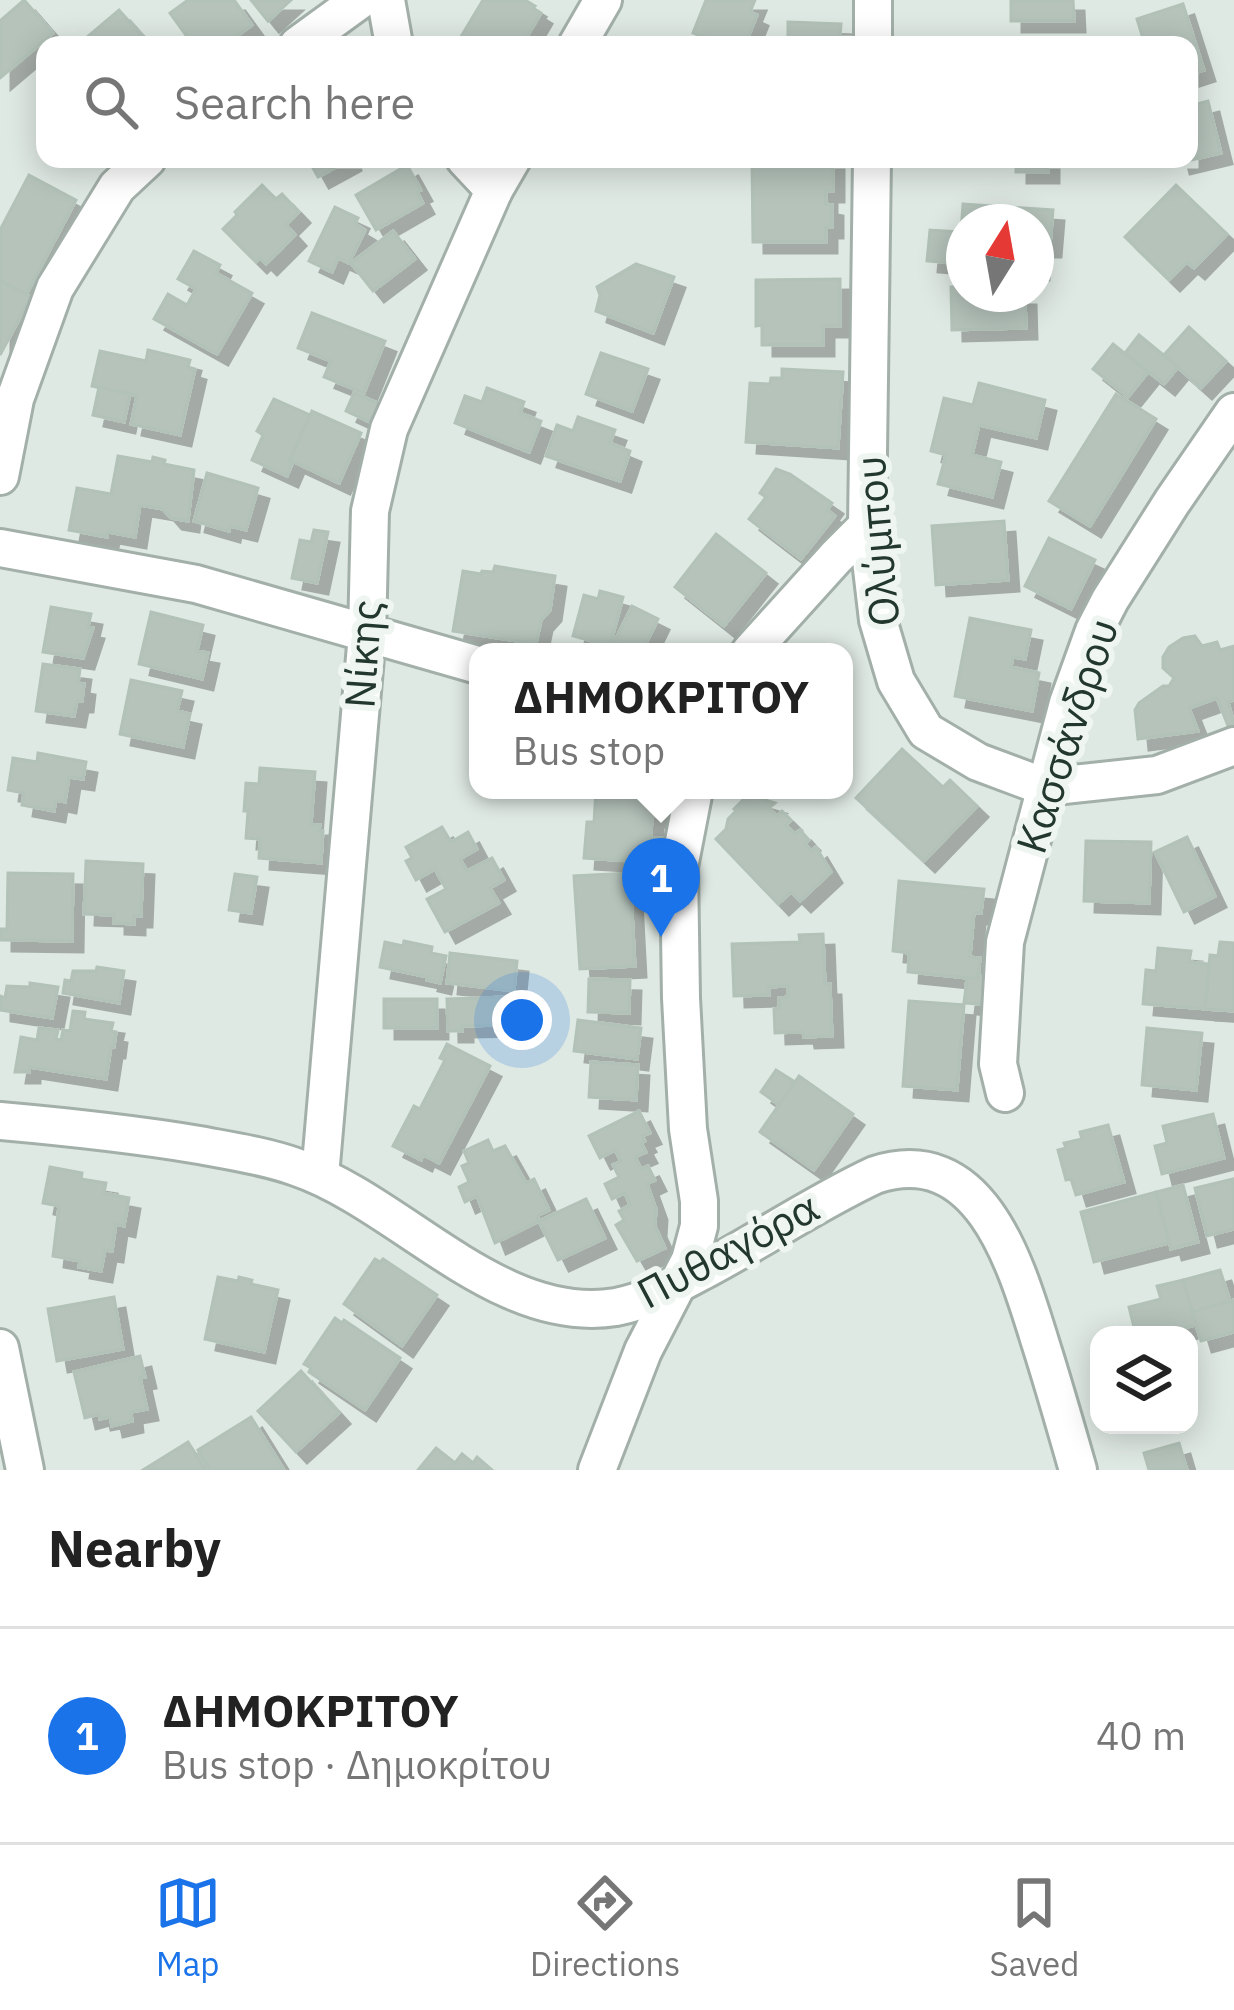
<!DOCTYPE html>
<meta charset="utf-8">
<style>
body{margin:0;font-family:"IBM Plex Sans",sans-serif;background:#f6f6f6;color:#222}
.controls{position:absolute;right:36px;bottom:36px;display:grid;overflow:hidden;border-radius:24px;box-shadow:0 6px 30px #0003}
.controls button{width:108px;height:108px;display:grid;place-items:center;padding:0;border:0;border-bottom:3px solid #e0e0e0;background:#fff;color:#222;font:60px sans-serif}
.compass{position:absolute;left:946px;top:204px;width:108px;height:108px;border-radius:50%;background:#fff;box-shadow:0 6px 30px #0003;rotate:11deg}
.you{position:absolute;left:522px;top:1020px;width:42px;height:42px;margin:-30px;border:9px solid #fff;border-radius:50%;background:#1a73e8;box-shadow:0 0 0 18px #1a73e833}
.badge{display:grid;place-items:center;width:78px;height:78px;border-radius:50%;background:#1a73e8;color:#fff;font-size:39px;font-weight:700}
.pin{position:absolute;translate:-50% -99px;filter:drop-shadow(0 3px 6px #0008)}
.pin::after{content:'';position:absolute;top:63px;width:42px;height:36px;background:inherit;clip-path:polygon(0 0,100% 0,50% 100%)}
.popup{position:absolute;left:469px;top:643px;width:384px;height:156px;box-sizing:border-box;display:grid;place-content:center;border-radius:24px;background:#fff;filter:drop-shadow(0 3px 9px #0005);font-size:39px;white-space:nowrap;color:#767676}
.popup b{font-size:45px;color:#222}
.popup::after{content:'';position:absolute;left:50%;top:100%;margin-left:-24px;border:24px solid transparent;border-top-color:#fff}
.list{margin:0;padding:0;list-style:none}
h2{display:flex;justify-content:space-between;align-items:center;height:156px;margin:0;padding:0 48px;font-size:51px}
h2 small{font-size:39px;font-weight:400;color:#767676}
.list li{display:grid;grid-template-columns:78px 1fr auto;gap:36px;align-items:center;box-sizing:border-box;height:216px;padding:0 48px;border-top:3px solid #e0e0e0}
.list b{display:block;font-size:45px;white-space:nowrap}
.list p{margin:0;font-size:39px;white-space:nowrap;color:#767676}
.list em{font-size:39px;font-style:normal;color:#767676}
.icon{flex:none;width:66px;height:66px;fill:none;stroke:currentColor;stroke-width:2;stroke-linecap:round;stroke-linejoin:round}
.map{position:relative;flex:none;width:1234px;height:1470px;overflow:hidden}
.search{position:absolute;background:#fff;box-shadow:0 6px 30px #0003;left:36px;right:36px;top:36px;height:132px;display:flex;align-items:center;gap:30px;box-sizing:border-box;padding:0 42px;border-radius:24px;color:#767676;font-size:45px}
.sheet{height:372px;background:#fff}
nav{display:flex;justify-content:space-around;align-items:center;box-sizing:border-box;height:168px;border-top:3px solid #e0e0e0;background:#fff;font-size:33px;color:#767676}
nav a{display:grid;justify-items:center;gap:6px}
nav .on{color:#1a73e8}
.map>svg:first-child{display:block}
.building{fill:#b5c3bb;stroke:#b2c2b8;stroke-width:3;filter:url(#shadow)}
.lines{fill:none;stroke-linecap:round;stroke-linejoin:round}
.minor-casing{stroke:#a3b0a9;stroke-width:42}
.minor{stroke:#fff;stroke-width:36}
.labels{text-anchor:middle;stroke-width:12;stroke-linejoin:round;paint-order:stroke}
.street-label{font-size:42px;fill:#22372d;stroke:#eff6f1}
</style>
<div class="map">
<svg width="1234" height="1470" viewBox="0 0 1234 1470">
<defs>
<filter id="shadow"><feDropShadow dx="11" dy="11" stdDeviation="0" flood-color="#0004"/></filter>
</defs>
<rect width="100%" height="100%" fill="#dfe9e3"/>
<g class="building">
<path d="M24,0l29,33 -53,45v-57z"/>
<path d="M188,0h46l18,25 -27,20h-32l-23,-32z"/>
<path d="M251,0h40l-23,21z"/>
<path d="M483,0h42l10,6 -2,2 8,5 -19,32 -14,-4 -2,4h-50z"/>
<path d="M706,0h49l-5,12 7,3 -12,30h-22l-30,-12z"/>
<path d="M1011,0h62l1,21h-63z"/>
<path d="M1183,4l21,66 -15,5v-30h-44l-8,-26z"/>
<path d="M119,10l31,35h-68l-2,-2z"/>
<path d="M788,22l53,2 -1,13h10l-1,8h-66v-7h5z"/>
<path d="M1208,101l13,52 -42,10 -1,-4h11v-53z"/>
<path d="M308,159h43l-33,18z"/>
<path d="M752,159h81v32h-7v13l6,1v22h-6v15h-73z"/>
<rect x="1016" y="159" width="32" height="13"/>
<path d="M407,165l14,25 -4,2 6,11 -47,27 -20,-35z"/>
<path d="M29,175l47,25 -50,95 -26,-14v-51z"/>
<path d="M262,185l14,14 6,-5 17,18 -13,13 9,10 -29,29 -6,-6 -4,4 -33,-33 14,-14 -2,-3z"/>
<path d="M1176,185l51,49 -33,34 -7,-6 -18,18 -44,-43z"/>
<path d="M963,204l90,6 -3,36h-10l-2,23h-2v-47h-72v42l-37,-3 3,-31 31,2z"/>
<path d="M335,207l23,11 -3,6 10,6 -16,33 -11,-5 -6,14 -23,-11z"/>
<path d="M393,231l22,28 -42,32 -22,-28z"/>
<path d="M194,251l26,14 -4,8 36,20 -35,61 -63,-35 14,-25 19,11 9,-16 -18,-10z"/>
<path d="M636,264l38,13 -21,56 -57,-22 4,-16 -3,-8z"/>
<path d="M840,279v47h-17v19h-61v-20l-6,1v-46z"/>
<path d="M0,281l31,16 -31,58z"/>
<path d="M951,287h13v7h61l1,34 -74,2z"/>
<path d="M312,313l73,28 -21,52 -40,-16 7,-16 -33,-13z"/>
<path d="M1189,327l37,34 -25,27 -37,-33z"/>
<path d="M1139,335l39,32 -14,17 -39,-31z"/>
<path d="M1113,344l35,28 -20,25 -35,-28z"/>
<path d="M148,350l42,10 -2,7 7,2 -15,66 -49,-11 6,-28 -45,-10 8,-35 46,10z"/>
<path d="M601,353l47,16 -16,42 -46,-17z"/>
<path d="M782,369l61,3 -5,76 -92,-6 4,-59 20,1 1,-6h11z"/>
<path d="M979,383l66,17 -9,38 -57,-13 -7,30 29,7 -9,35 -54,-13 8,-29 -15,-4 13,-53 29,7z"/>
<path d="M99,387l31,7 -6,28 -31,-7z"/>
<path d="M487,388l37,14 -4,11 21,8 -12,31 -74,-29 10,-27 17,6z"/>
<path d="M354,393l26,11 -8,19 -26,-12z"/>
<path d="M1116,394l40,25 -66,107 -41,-25z"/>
<path d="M274,399l36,16 -20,45 3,2 -6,14 -35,-16 11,-25 -6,-4z"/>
<path d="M312,411l49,22 -22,50 -49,-23z"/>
<path d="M578,417l37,13 -5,13 20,8 -10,30 -74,-25 11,-31 16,6z"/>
<path d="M118,456l34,6 1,-5 12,3 -1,4 30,6 -6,51 -17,-3 -8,-9 -23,-4 -5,32 -27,-5 -1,5 -38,-7 8,-42 34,6z"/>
<path d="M776,469l14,5 42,29 -5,7 8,6 -34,43 -52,-40 17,-22 -6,-4z"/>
<path d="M207,473l51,15 -12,42 -16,-4 -1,5 -35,-10z"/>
<path d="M1004,521l4,59 -72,5 -4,-59z"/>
<path d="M314,530l14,2 -11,51 -25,-5 8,-38 11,2z"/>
<path d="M716,534l50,39 -42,53 -49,-39z"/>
<path d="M1049,538l46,22 -24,49 -46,-23z"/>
<path d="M495,566l60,10 -5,34 -9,10 -5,24 -83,-13 10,-60 18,3 1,-3 11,1z"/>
<path d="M600,591l23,6 -13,49 -37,-10 11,-41 14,4z"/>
<path d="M632,606l26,13 -16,33h-29l-3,-1z"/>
<path d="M51,607l40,7 -3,13 5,1 -10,30 -40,-6z"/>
<path d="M151,612l52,13 -6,26 11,2 -6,26 -63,-15z"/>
<path d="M970,618l61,12 -6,29 -12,-2 -2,10 28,6 -7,38 -77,-15z"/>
<path d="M1195,636l7,10 15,-4 3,8 14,-4v54l-6,2 6,22 -6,2 -11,-28 -28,10 9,23 -60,8 -3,-29 4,-7 24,-17h6l5,-8 -11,-10v-11l6,-10 14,-9z"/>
<path d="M43,664l37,5 -2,14 6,1 -2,17h-5l-3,15 -38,-5z"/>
<path d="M131,680l51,11 -5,20 13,3 -7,33 -63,-13z"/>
<path d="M902,749l41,38 7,-7 27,26 -53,55 -68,-63z"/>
<path d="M38,753l48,9 -3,17 -14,-2 -4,25 -9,-2 -2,11 -32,-6 2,-12 -16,-3 5,-32 24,4z"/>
<path d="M260,768l55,4 -4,53h9l-1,6h4l-2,32 -62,-5 1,-19 -14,-1 2,-27h-4l2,-28 13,1z"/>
<path d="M596,790h70l-2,27 -12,-1 -1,22h13l-2,25 -78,-5 3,-36h7z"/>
<path d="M748,795l27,8 -6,5 8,8 5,-5 9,9 -5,5 9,9 5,-4 9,10 -4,4 6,7 5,-4 15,25 -31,29 -9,-9 -13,12 -62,-65 10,-10 2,-10 8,-8 -2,-2z"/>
<path d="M442,827l9,15 17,-10 9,17 -17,10 7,12 25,-13 12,22 -14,8 9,15 -54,29 -18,-33 19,-10 -11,-20 -19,11 -10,-19 6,-3 -6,-11z"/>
<path d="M1187,837l28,59 -31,16 -29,-60z"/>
<path d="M1086,841l65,1 -2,61 -65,-2z"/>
<path d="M86,861l57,3 -2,52h-7v8l-20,-1v-8l-30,-1z"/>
<path d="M8,873l65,1 -1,67 -71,-1v-11h6z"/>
<path d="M630,873l5,93 -55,3 -6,-93z"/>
<path d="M235,874l22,3 -6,36 -22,-3z"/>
<path d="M899,881l85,8 -3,24h-7l-4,44 10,1 -2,21 -70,-7 1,-19 -16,-2z"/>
<path d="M823,934l2,50h5l2,52 -28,1 -1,-5 -28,1 -1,-24 5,-1v-10l9,-1v-11l-19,1v8l-35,1 -2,-52 68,-2 -1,-7z"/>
<path d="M404,941l28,6 -1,6 15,3 -6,27 -13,-3 1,-3 -48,-10 5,-25 18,4z"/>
<path d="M1220,942l14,1v68l-29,-2 5,-54 8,1z"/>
<path d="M1158,948l33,3 -2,11 20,2 -4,45 -62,-5 3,-34 10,1z"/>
<path d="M450,953l67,8 -3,30 -67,-8z"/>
<path d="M97,967l27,4 -5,32 -56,-10 2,-13 6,1 2,-10h23z"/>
<path d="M978,975l13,2 -3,28 -24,-2 3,-25 11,1z"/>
<path d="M589,979l41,1 -1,33 -41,-1z"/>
<path d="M30,983l28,4 -6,31 -52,-8v-14l5,2 2,-12 23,1z"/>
<path d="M506,997l1,28 -45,1v5h-14l-1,-32z"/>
<rect x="384" y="999" width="53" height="29"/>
<path d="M909,1001l55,4 -7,85 -54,-4z"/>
<path d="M73,1011l12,1 -1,7 29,4 -2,8 5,1 -2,15h-3l-5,32 -77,-12v5h-14l6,-35 16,3 2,-12 19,2 -2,9 5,1 2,-10 7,1z"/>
<path d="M578,1020l63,8 -4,31 -63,-8z"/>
<path d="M1147,1028l55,5 -6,57 -54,-5z"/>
<path d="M447,1044l43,22 -51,97 -16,-8 -2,5 -28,-14 21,-40 6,3 25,-49 -5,-2z"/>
<path d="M591,1062l47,3 -2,35 -47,-3z"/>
<path d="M776,1070l19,12 -16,23 -18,-13z"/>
<path d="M799,1076l54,38 -39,56 -54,-38z"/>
<path d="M639,1111l11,22 -8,3 3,5 -4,2 5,9 -11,5 6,12 7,-3 7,14 -8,4 9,25 -1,17 10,22 -28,13 -21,-36 8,-5 -5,-9 11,-6 -5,-12 -13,6 -7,-15 14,-7 -6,-12 8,-4 -6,-11 -15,8 -11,-22z"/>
<path d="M1213,1114l11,44 -62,16 -7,-28 12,-3 -4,-17z"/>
<path d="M1108,1125l16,57 -48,13 -5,-16 -5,1 -8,-30 8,-2 -2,-5 18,-4 -2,-7z"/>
<path d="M488,1140l5,11 12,-5 21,37 8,-4 15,31 -12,6 2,5 -44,22 -18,-47 -12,6 -6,-15 10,-5 -7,-16 7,-3 -5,-12z"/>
<path d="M50,1167l32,6 -1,6 25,4 -2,10 25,5 -5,28 -8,-2 -4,27 -7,-1 -4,21 -22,-4 1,-6 -27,-5 6,-50 -16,-3z"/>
<path d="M1233,1179l1,50 -27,7 -12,-48z"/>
<path d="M1183,1185l15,57 -27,7 -15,-57z"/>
<path d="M1156,1192l13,51 -75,19 -13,-50z"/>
<path d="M586,1199l19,39 -47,22 -19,-39z"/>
<path d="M375,1259l5,3 3,-3 54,36 -35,51 -58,-42z"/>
<path d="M1220,1270l10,31 -38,11 -9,-32z"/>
<path d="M218,1277l20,4 1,-4 13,3 -1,4 27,6 -14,62 -59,-13z"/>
<path d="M1183,1280l13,45 -40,10h-20l-7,-28 32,-8 -4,-13z"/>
<path d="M114,1297l9,52 -66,12 -9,-52z"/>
<path d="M1234,1300v32l-33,9 -9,-29z"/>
<path d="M335,1318l7,5 2,-3 56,38 -35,52 -56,-38 2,-4 -7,-4z"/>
<path d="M140,1356l5,21 -5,1 7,31 -16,3 1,9 -20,5 -2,-9 -10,2 -1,-5 -14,4 -11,-46z"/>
<path d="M301,1371l38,42 -43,39 -38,-41z"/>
<path d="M251,1417l33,53h-74l-12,-20z"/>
<path d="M188,1442l18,28h-63z"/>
<path d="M1179,1443l8,27h-38l-5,-17z"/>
<path d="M436,1448l19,15 7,-9 11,9 4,-6 15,13h-74z"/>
</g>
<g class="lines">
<defs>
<g id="minor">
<path d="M386,0l8,45"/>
<path d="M298,45l62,-45"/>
<path d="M577,45l26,-45"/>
<path d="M873,45v-45"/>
<path d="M465,159l29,31"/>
<path d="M872,159l-5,367 11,94 18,61 30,50 52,31 67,25 112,-12 77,-29"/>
<path d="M0,476l15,-77 40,-111 62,-101 30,-28"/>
<path d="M0,548l196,36 282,81"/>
<path d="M750,652l86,-95 31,-31"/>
<path d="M1005,1093l-7,-29 7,-122 63,-239 26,-72 16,-31 62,-98 62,-90"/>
<path d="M0,1121c67,6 133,13 199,24 32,6 66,11 97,22 104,35 202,159 320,140 33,-6 63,-24 92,-39 56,-30 109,-66 167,-93 107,-35 142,93 166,170 13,41 25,83 37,125"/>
<path d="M320,1176l47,-542 3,-123 19,-82 105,-239 18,-31"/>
<path d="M0,1348l25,122"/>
<path d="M597,1470l46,-119 47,-91 9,-34v-25l-11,-72 -7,-131 -2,-131 15,-77"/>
</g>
</defs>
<use href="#minor" class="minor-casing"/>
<use href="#minor" class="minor"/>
</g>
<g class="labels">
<g class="street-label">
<text transform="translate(877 541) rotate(-95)" y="15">Ολύμπου</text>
<text transform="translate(363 654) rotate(-86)" y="15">Νίκης</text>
<text transform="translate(1067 736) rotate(-72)" y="15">Κασσάνδρου</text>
<text transform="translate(728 1250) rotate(-28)" y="15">Πυθαγόρα</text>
</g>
</g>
</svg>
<div class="controls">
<button><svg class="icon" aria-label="layers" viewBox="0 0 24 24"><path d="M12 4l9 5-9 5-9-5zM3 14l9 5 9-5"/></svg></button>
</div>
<svg class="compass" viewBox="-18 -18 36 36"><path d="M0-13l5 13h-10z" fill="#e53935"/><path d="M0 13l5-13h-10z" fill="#767676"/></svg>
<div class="you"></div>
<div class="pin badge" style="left:661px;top:937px">1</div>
<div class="popup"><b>ΔΗΜΟΚΡΙΤΟΥ</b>Bus stop</div>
<div class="search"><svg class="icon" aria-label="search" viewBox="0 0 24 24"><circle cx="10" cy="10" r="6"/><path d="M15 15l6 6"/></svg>Search here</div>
</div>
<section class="sheet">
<h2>Nearby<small></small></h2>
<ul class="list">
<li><span class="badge">1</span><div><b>ΔΗΜΟΚΡΙΤΟΥ</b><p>Bus stop · Δημοκρίτου</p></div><em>40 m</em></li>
</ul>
</section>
<nav>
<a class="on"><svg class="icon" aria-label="map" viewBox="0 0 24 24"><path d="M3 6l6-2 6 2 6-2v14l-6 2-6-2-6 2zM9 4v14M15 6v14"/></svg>Map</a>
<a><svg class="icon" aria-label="directions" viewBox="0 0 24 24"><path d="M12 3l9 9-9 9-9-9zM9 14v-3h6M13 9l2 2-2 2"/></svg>Directions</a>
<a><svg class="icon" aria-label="saved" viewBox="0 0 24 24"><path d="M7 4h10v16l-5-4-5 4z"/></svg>Saved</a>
</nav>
